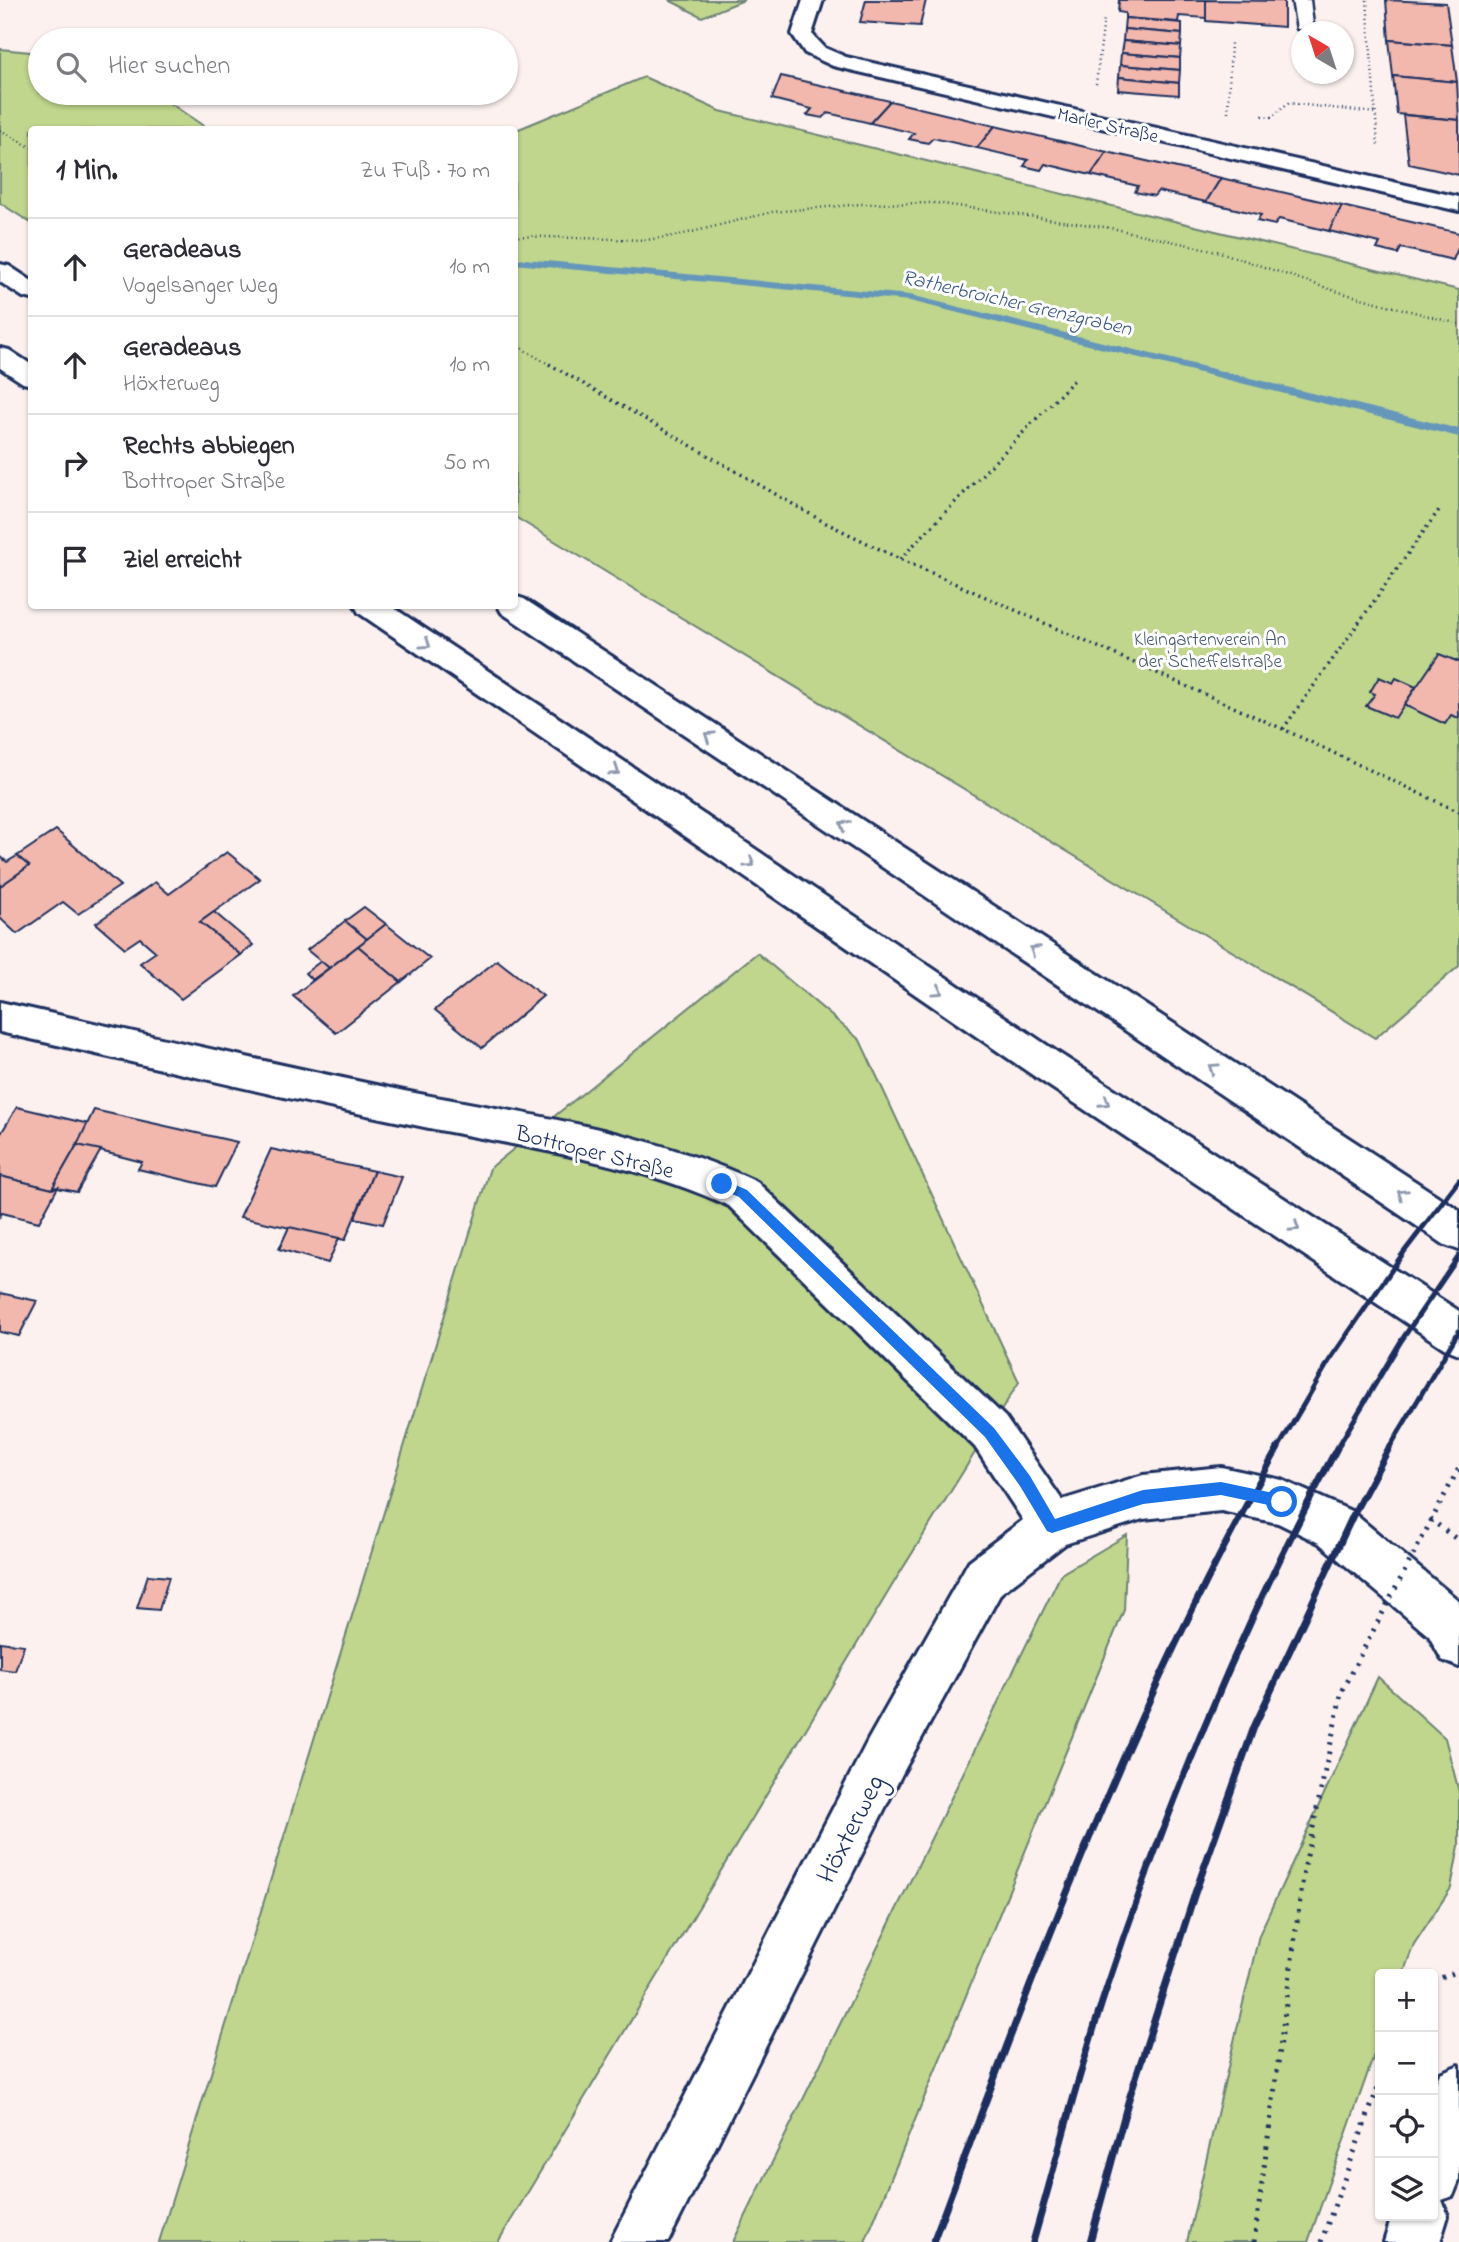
<!DOCTYPE html>
<html lang="de">
<meta charset="utf-8">
<style>
body{margin:0;font-family:"Indie Flower",sans-serif;background:#f7f7f7;color:#2b2b33}
.controls{position:absolute;right:21px;bottom:21px;display:grid;overflow:hidden;border-radius:7px;box-shadow:0 2px 5px #0004}
.controls button{width:63px;height:63px;display:grid;place-items:center;padding:0;border:0;border-bottom:2px solid #e1e1e2;background:#fff;color:#2b2b33;font:35px sans-serif}
.compass{position:absolute;left:1291px;top:21px;width:63px;height:63px;border-radius:50%;background:#fff;box-shadow:0 2px 5px #0004;rotate:321deg}
.stop{position:absolute;width:21px;height:21px;margin:-16px;border:5px solid #1a73e8;border-radius:50%;background:#fff}
.stop.end{background:#1a73e8;border-color:#fff;box-shadow:0 2px 7px #0008}
.list{margin:0;padding:0;list-style:none}
h2{display:flex;justify-content:space-between;align-items:center;height:91px;margin:0;padding:0 28px;font-size:30px}
h2 small{font-size:23px;font-weight:400;color:#7c7c81}
.list li{display:grid;grid-template-columns:46px 1fr auto;gap:21px;align-items:center;box-sizing:border-box;height:98px;padding:0 28px;border-top:2px solid #e1e1e2}
.list b{display:block;font-size:26px;white-space:nowrap}
.list p{margin:0;font-size:23px;white-space:nowrap;color:#7c7c81}
.list em{font-size:23px;font-style:normal;color:#7c7c81}
.icon{flex:none;width:38px;height:38px;fill:none;stroke:currentColor;stroke-width:2;stroke-linecap:round;stroke-linejoin:round}
.map{position:relative;flex:none;width:1459px;height:2242px;overflow:hidden}
.search{position:absolute;background:#fff;box-shadow:0 2px 5px #0004;left:28px;top:28px;width:490px;height:77px;display:flex;align-items:center;gap:18px;box-sizing:border-box;padding:0 24px;border-radius:38px;color:#7c7c81;font-size:26px}
.panel{position:absolute;background:#fff;box-shadow:0 2px 5px #0004;left:28px;top:126px;width:490px;height:483px;border-radius:7px}
.map>svg:first-child{display:block}
.green{fill:#bfd68c;stroke:#6d8275;stroke-width:2}
.lines{fill:none;stroke-linecap:round;stroke-linejoin:round}
.stream{fill:#6597ba;fill-rule:evenodd}
.building{fill:#f2b8ad;stroke:#1b2f5e;stroke-width:2}
.lane-casing{stroke:#1b2f5e;stroke-width:5}
.street-casing{stroke:#1b2f5e;stroke-width:6}
.primary-casing{stroke:#1b2f5e;stroke-width:6}
.highway-casing{stroke:#1b2f5e;stroke-width:6}
.path-far2{stroke:#1b2f5e;stroke-width:2.5;stroke-dasharray:1 3.5;stroke-linecap:butt}
.path-far1{stroke:#1b2f5e;stroke-width:3.5;stroke-dasharray:2 4.5;stroke-linecap:butt}
.path{stroke:#1b2f5e;stroke-width:5;stroke-dasharray:2.5 7;stroke-linecap:butt}
.lane{fill:#fff;fill-rule:evenodd}
.street{fill:#fff;fill-rule:evenodd}
.primary{fill:#fff;fill-rule:evenodd}
.highway{fill:#fff;fill-rule:evenodd}
.rail-far1{stroke:#1b2f5e;stroke-width:5}
.rail{stroke:#1b2f5e;stroke-width:7}
.path-bridge{stroke:#1b2f5e;stroke-width:5;stroke-dasharray:2.5 7;stroke-linecap:butt}
.oneway{stroke:#8d97ae}
.route{fill:#1a73e8}
.labels{text-anchor:middle;stroke-width:6;stroke-linejoin:round;paint-order:stroke}
.far-street-label{font-size:19px;fill:#1b2f5e;stroke:#fff}
.far-park-label{font-size:19px;fill:#44596a;stroke:#fff}
.far-water-label{font-size:21px;font-style:italic;fill:#3a5a84;stroke:#fff}
.street-label{font-size:23px;fill:#1b2f5e;stroke:#fff}
.near-street-label{font-size:28px;fill:#1b2f5e;stroke:#fff}
</style>
<div class="map">
<svg width="1459" height="2242" viewBox="0 0 1459 2242">
<rect width="100%" height="100%" fill="#fcf1ef"/>
<filter id="ink" filterUnits="userSpaceOnUse"><feTurbulence type="fractalNoise" baseFrequency=".0143" numOctaves="2"/><feDisplacementMap in="SourceGraphic" scale="14" xChannelSelector="R" yChannelSelector="G"/><feConvolveMatrix kernelMatrix="1 2 1 2 8 2 1 2 1" color-interpolation-filters="sRGB"/></filter>
<g filter="url(#ink)">
<g class="green">
<path d="M669,0h75l-42,17z"/>
<path d="M0,49l40,4v40h115l53,36 -176,1 -1,93 -31,-20z"/>
<path d="M644,77l76,34 739,179v676l-84,72 -860,-521 -1,-386z"/>
<path d="M757,953l103,87 159,342 -126,202 -395,658h-339l331,-1074z"/>
<path d="M1127,1535l-3,75 -259,632h-132l328,-668z"/>
<path d="M1378,1677l67,61 14,54v54l-8,42 -37,56 -11,30h-23v64l-72,204h-121l72,-307z"/>
</g>
<g class="lines">
<path class="stream" d="M514,258l396,37 549,134v8l-549,-136 -396,-37z"/>
</g>
<g class="building">
<path d="M866,0h60l-6,26 -60,-4z"/>
<path d="M1119,0h87v18l-27,-2 -1,6 -53,-4v-5l-7,-1z"/>
<path d="M1206,0l78,1v26l-78,-6z"/>
<path d="M1386,0l60,3 6,42 -63,-5z"/>
<path d="M1125,18l57,5v11l-58,-5z"/>
<path d="M1124,29l58,5 -1,12 -58,-5z"/>
<path d="M1389,40l63,5 5,37 -64,-6z"/>
<path d="M1123,41l58,5 -1,12 -59,-5z"/>
<path d="M1121,53l59,5v12l-60,-5z"/>
<path d="M1120,65l60,5 -1,13 -60,-6z"/>
<path d="M781,76l109,25 -20,22 -42,-10 -5,5 -16,-3 5,-6 -40,-10z"/>
<path d="M1393,76l64,6 2,38 -62,-6z"/>
<path d="M1119,77l60,6v12l-61,-5z"/>
<path d="M890,101l105,25 -18,22 -44,-10 -5,5 -19,-4 5,-6 -44,-10z"/>
<path d="M1403,115l56,5v55l-50,-11z"/>
<path d="M995,126l112,26 -16,23 -46,-11 -4,6 -17,-4 4,-6 -51,-12z"/>
<path d="M1107,152l114,26 -15,24 -48,-11 -4,5 -19,-4 3,-6 -47,-11z"/>
<path d="M1221,178l121,28 -13,25 -50,-12 -4,6 -18,-4 4,-6 -55,-13z"/>
<path d="M1342,206l117,27v13l-6,14 -52,-12 -3,6 -21,-5 3,-6 -51,-12z"/>
<path d="M1439,654l20,8v56l-8,-3 -6,9 -41,-19z"/>
<path d="M1379,677l14,6 3,-5 20,9 -21,31 -29,-12 9,-12 -5,-2z"/>
<path d="M56,830l64,56 -42,28 -15,-12 -46,32 -17,-16v-32l29,-20 -12,-10z"/>
<path d="M227,852l33,27 -60,43 41,33 -60,44 -41,-36 16,-11 -16,-14 -15,10 -29,-25 59,-41 14,12z"/>
<path d="M0,856l7,6 10,-6 12,10 -29,20z"/>
<path d="M364,907l22,17 -19,15 -22,-18z"/>
<path d="M214,912l39,33 -12,10 -41,-33z"/>
<path d="M345,921l22,18 -38,29 -22,-18z"/>
<path d="M386,924l44,35 -29,23 -43,-36z"/>
<path d="M358,946l43,36 -65,51 -43,-37z"/>
<path d="M497,960l46,36 -61,52 -47,-38z"/>
<path d="M321,961l8,7 -17,12 -7,-7z"/>
<path d="M17,1107l72,17 -37,65 -52,-13v-41z"/>
<path d="M94,1110l143,32 -22,45 -77,-18 4,-7 -65,-17z"/>
<path d="M77,1145l24,5 -24,42 -24,-5z"/>
<path d="M271,1149l103,22 -29,69 -105,-23z"/>
<path d="M374,1171l28,6 -19,47 -28,-6z"/>
<path d="M0,1176l52,13 6,-2 -19,35 -37,-9 -2,3z"/>
<path d="M289,1227l50,11 -11,25 -49,-14z"/>
<path d="M0,1293l37,8 -18,35 -19,-4z"/>
<path d="M148,1575l21,2 -10,33 -22,-2z"/>
<path d="M0,1642l24,3 -9,26 -15,-2z"/>
</g>
<g class="lines">
<defs>
<path id="lane" d="M1292,0h18l3,25 -2,4h-14z"/>
<g id="street">
<path d="M803,0h20l-11,34 13,14 21,9 613,140v14l-626,-145 -28,-13 -13,-19z"/>
<path d="M0,1002c135,30 269,61 404,89 118,23 243,39 353,91l248,235 57,83 81,-25 78,-8 61,13 69,31 108,90v66l-17,-7 -13,-24 -110,-93 -41,-20 -57,-12 -78,8 -78,25 -64,49 -99,181 -234,468h-58l258,-502 101,-179 54,-41 -48,-73 -246,-241c-94,-45 -216,-60 -319,-82 -137,-28 -273,-61 -410,-92z"/>
<path d="M1459,2065v116l-6,15 -11,4 6,16 -8,26h-56l8,-26h41v-126l7,-17z"/>
</g>
<g id="primary">
<path d="M766,761l12,4 681,445v40l-14,-5 -691,-464 -4,-8 4,-8z"/>
<path d="M694,812l12,4 354,238 399,257v43l-15,-6 -410,-272 -352,-242 -5,-9 5,-9z"/>
</g>
<g id="highway">
<path d="M0,264l9,2 23,15v18l-9,-2 -23,-15z"/>
<path d="M0,348l9,2 23,15v20l-9,-2 -23,-15z"/>
<path d="M514,596l10,3 254,166 4,8 -4,8 -12,4 -12,-4 -252,-168 -4,-7h16z"/>
<path d="M355,606h36l315,210 5,9 -5,9 -12,4 -12,-4 -323,-221z"/>
</g>
</defs>
<use href="#lane" class="lane-casing"/>
<use href="#street" class="street-casing"/>
<use href="#primary" class="primary-casing"/>
<use href="#highway" class="highway-casing"/>
<g class="path-far2">
<path d="M1367,0l11,146"/>
<path d="M1096,84l8,-65"/>
<path d="M1228,112l3,-69"/>
<path d="M1262,116l10,1 16,-14 88,10"/>
<path d="M0,130l32,18"/>
<path d="M514,236l132,4 34,-5 92,-23 89,-8 75,-1 175,25 106,23 118,40 124,33"/>
<path d="M514,344l38,22"/>
</g>
<g class="path-far1">
<path d="M549,364l275,158 76,37 383,170 176,83"/>
<path d="M900,559l176,-181"/>
<path d="M1283,729l156,-219"/>
</g>
<g class="path">
<path d="M1430,1519l29,22"/>
<path d="M1433,1981l26,-10"/>
<path d="M1254,2242l50,-372 38,-180"/>
<path d="M1321,2242l59,-160"/>
</g>
<use href="#lane" class="lane"/>
<use href="#street" class="street"/>
<use href="#primary" class="primary"/>
<use href="#highway" class="highway"/>
<g class="rail-far1">
<path d="M1277,1450l52,-89 75,-109 55,-72"/>
<path d="M1336,1450l65,-109 58,-85"/>
<path d="M1388,1450l71,-119"/>
</g>
<g class="rail">
<path d="M933,2242c101,-270 201,-543 345,-794"/>
<path d="M1033,2242c24,-83 45,-167 72,-249 62,-188 138,-371 232,-545"/>
<path d="M1090,2242l38,-140 67,-209 59,-166 101,-216 34,-63"/>
</g>
<path class="path-bridge" d="M1342,1690l117,-222"/>
</g>
<defs><path id="oneway-chevron" d="M-2-3.5L2.5 0L-2 3.5" fill="none" stroke-width="1.6" stroke-linecap="round" stroke-linejoin="round" transform="scale(1.75)"/></defs>
<g class="oneway">
<use href="#oneway-chevron" transform="translate(426 644) rotate(34)"/>
<use href="#oneway-chevron" transform="translate(709 736) rotate(-146)"/>
<use href="#oneway-chevron" transform="translate(615 771) rotate(34)"/>
<use href="#oneway-chevron" transform="translate(844 825) rotate(-147)"/>
<use href="#oneway-chevron" transform="translate(750 863) rotate(34)"/>
<use href="#oneway-chevron" transform="translate(1034 950) rotate(-147)"/>
<use href="#oneway-chevron" transform="translate(938 991) rotate(34)"/>
<use href="#oneway-chevron" transform="translate(1213 1068) rotate(-146)"/>
<use href="#oneway-chevron" transform="translate(1105 1102) rotate(33)"/>
<use href="#oneway-chevron" transform="translate(1402 1194) rotate(-146)"/>
<use href="#oneway-chevron" transform="translate(1295 1227) rotate(33)"/>
</g>
</g>
<path class="route" d="M722,1179l25,11 247,238 36,48 25,43 88,-29 78,-8 61,13 5,2v9l-5,2 -61,-13 -78,9 -91,29 -5,-2 -27,-45 -35,-49 -246,-240 -21,-9 -2,-4z"/>
<g class="labels">
<g class="far-street-label">
<text transform="translate(1108 124) rotate(13)" y="7">Marler Straße</text>
</g>
<g class="far-park-label">
<text x="1210" y="645">Kleingartenverein An<tspan x="1210" dy="22">der Scheffelstraße</tspan></text>
</g>
<g class="far-water-label">
<text transform="translate(1017 302) rotate(13)" y="7">Ratherbroicher Grenzgraben</text>
</g>
<g class="street-label">
<text transform="translate(595 1151) rotate(14)" y="8">Bottroper Straße</text>
</g>
<g class="near-street-label">
<text transform="translate(849 1828) rotate(-63)" y="10">Höxterweg</text>
</g>
</g>
</svg>
<div class="controls">
<button>+</button>
<button>−</button>
<button><svg class="icon" aria-label="locate" viewBox="0 0 24 24"><circle cx="12" cy="12" r="6"/><path d="M12 2v4M12 18v4M2 12h4M18 12h4"/></svg></button>
<button><svg class="icon" aria-label="layers" viewBox="0 0 24 24"><path d="M12 4l9 5-9 5-9-5zM3 14l9 5 9-5"/></svg></button>
</div>
<svg class="compass" viewBox="-18 -18 36 36"><path d="M0-13l5 13h-10z" fill="#e53935"/><path d="M0 13l5-13h-10z" fill="#7c7c81"/></svg>
<div class="stop" style="left:1282px;top:1502px"></div>
<div class="stop end" style="left:722px;top:1184px"></div>
<div class="search"><svg class="icon" aria-label="search" viewBox="0 0 24 24"><circle cx="10" cy="10" r="6"/><path d="M15 15l6 6"/></svg>Hier suchen</div>
<section class="panel">
<h2>1 Min.<small>Zu Fuß · 70 m</small></h2>
<ul class="list">
<li><svg class="icon" aria-label="ahead" viewBox="0 0 24 24"><path d="M12 20V5M6 11l6-6 6 6"/></svg><div><b>Geradeaus</b><p>Vogelsanger Weg</p></div><em>10 m</em></li>
<li><svg class="icon" aria-label="ahead" viewBox="0 0 24 24"><path d="M12 20V5M6 11l6-6 6 6"/></svg><div><b>Geradeaus</b><p>Höxterweg</p></div><em>10 m</em></li>
<li><svg class="icon" aria-label="right" viewBox="0 0 24 24"><path d="M7 20v-9h11M14 6l5 5-5 5"/></svg><div><b>Rechts abbiegen</b><p>Bottroper Straße</p></div><em>50 m</em></li>
<li><svg class="icon" aria-label="arrive" viewBox="0 0 24 24"><path d="M6 21V4h12l-3 4 3 4H6"/></svg><div><b>Ziel erreicht</b></div></li>
</ul>
</section>
</div>
